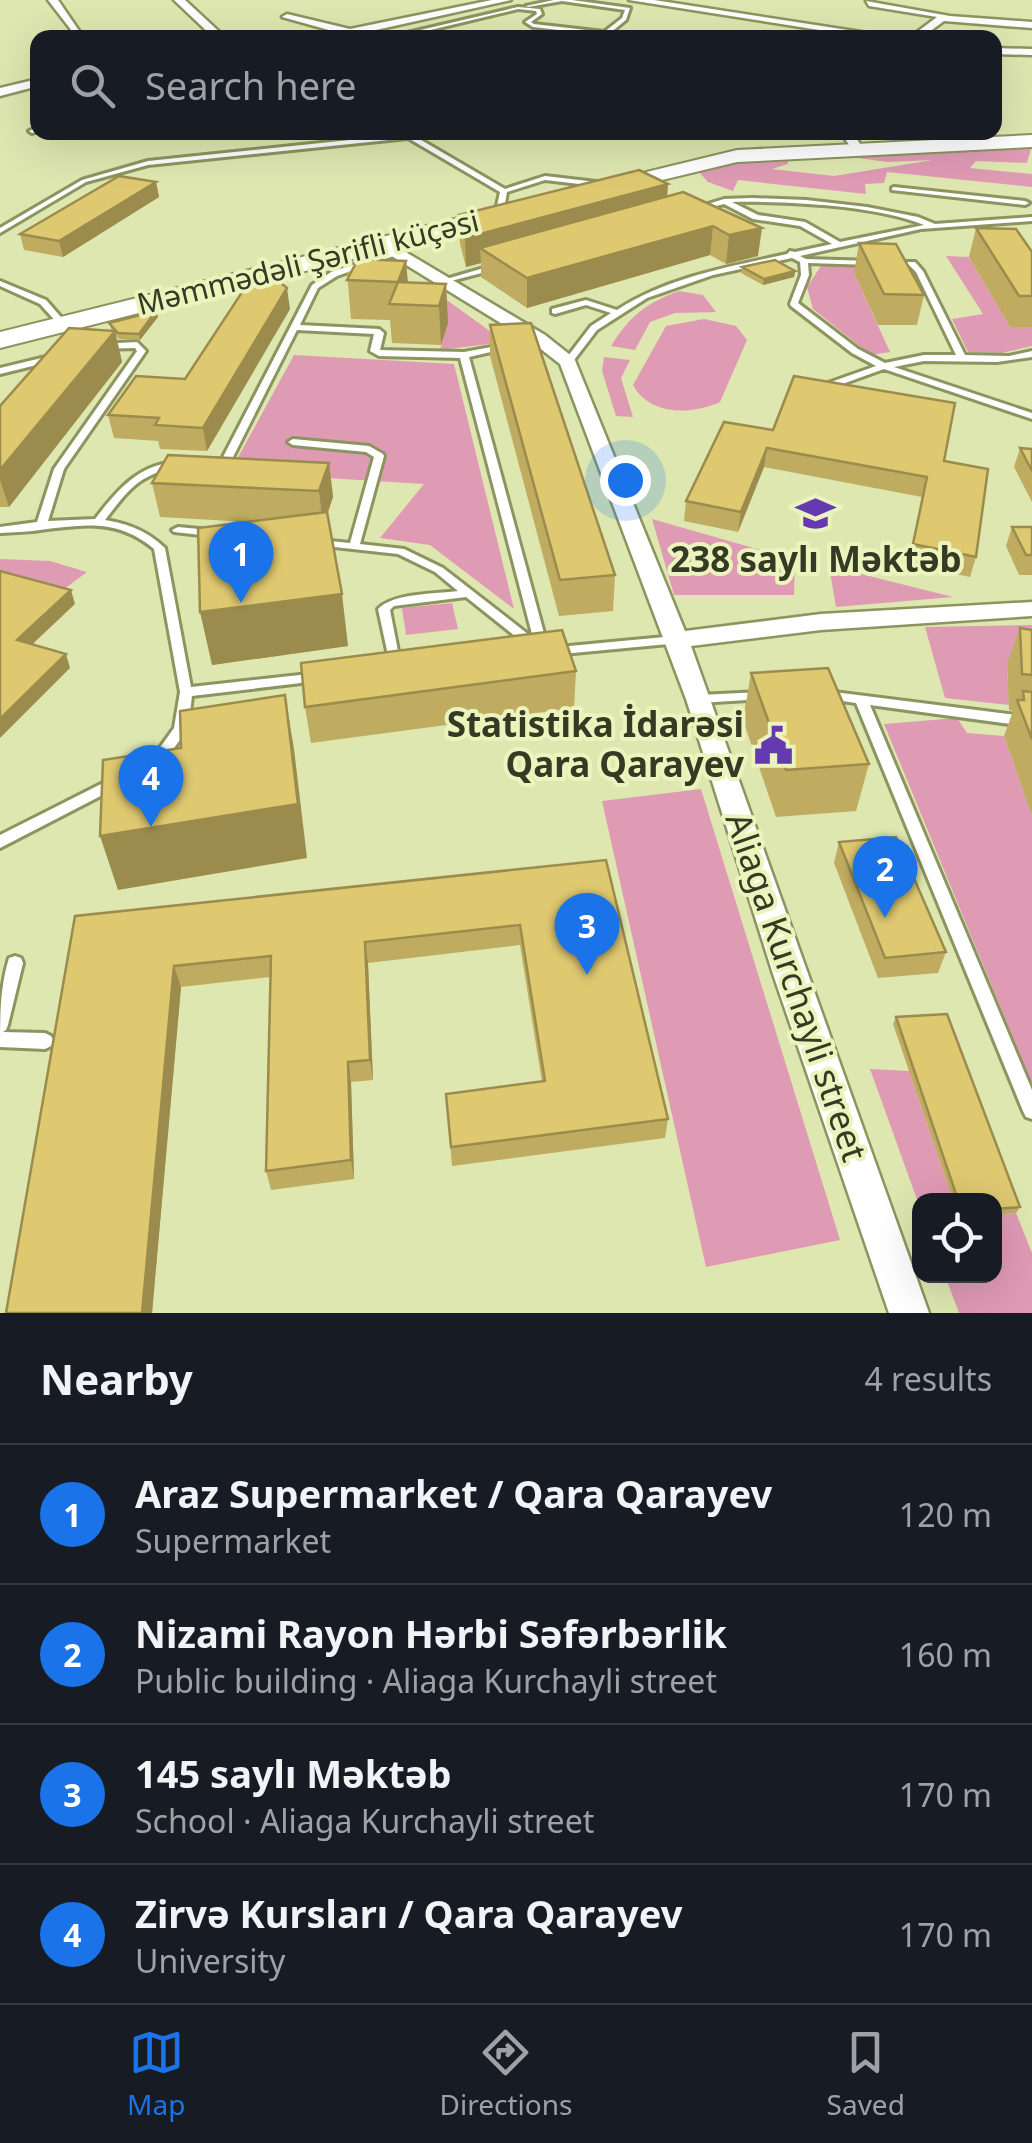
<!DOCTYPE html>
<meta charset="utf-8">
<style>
body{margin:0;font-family:"Noto Sans",sans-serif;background:#242831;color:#f1f3f6}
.controls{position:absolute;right:30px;bottom:30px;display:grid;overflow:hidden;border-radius:20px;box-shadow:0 10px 40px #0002}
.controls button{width:90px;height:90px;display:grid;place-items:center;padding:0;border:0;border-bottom:2px solid #363941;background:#171b24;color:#f1f3f6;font:50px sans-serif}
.you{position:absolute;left:625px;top:480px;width:35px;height:35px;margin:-25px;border:8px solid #fff;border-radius:50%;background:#1a73e8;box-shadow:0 0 0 15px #1a73e833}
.badge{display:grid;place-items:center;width:65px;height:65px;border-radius:50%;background:#1a73e8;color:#fff;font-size:32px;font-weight:700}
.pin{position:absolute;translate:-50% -82px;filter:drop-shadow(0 2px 5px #0008)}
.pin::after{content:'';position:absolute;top:52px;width:35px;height:30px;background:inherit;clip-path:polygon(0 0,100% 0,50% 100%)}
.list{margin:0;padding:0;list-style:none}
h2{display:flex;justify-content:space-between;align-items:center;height:130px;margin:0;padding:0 40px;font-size:42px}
h2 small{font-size:32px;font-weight:400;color:#9ea1a6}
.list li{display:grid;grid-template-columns:65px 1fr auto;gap:30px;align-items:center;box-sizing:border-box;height:140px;padding:0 40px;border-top:2px solid #363941}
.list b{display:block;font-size:38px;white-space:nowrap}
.list p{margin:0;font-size:32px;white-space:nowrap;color:#9ea1a6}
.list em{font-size:32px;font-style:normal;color:#9ea1a6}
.icon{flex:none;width:55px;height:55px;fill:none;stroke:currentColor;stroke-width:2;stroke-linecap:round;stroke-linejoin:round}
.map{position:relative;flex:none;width:1032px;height:1313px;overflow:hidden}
.search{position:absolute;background:#171b24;box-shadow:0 10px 40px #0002;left:30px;right:30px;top:30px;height:110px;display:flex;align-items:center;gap:25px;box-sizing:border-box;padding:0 35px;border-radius:20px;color:#9ea1a6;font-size:38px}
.sheet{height:690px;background:#171b24}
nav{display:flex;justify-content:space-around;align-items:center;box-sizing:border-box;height:140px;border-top:2px solid #363941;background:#171b24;font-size:28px;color:#9ea1a6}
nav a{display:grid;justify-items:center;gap:5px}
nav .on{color:#1a73e8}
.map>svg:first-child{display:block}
.green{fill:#df9ab4}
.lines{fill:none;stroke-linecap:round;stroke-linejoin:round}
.lane-casing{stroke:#8c9460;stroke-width:6}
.street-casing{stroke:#8c9460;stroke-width:5}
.secondary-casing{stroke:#8c9460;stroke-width:4}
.lane{fill:#fff;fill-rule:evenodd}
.street{fill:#fff;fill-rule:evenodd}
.secondary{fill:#fff;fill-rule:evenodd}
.wall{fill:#bfac60}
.shaded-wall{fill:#9b8c4e}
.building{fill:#dec870;stroke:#9b8c4e;stroke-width:2.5}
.labels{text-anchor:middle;stroke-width:8;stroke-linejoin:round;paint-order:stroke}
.far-street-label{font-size:30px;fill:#363923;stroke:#ebf4bd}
.poi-label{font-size:35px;font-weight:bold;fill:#363923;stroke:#ebf4bd}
.street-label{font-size:35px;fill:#363923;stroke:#ebf4bd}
</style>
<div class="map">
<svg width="1032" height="1313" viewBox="0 0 1032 1313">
<rect width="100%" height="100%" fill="#dee7b0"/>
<g class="green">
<path d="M1032,145l-5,18 -51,-2 -6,7 62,6v13l-145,-15 -3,11 -19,1 1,10 -128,-14 -5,11 -25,-9 -10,-11 49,-10 41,-2v5l-16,5 62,7 99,-16 -46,2 -50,-7z"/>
<path d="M946,256l23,1 41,70h22v19l-30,7 -34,-1 -16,-33 31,-5z"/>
<path d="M821,266h53l-20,7 36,79 -19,3 -58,-46 -6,-22z"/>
<path d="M433,290l72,52 -65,8 7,-27z"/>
<path d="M679,291l24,4 13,17 -41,1 -25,9 -15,28 -24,-4c19,-30 35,-43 68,-55z"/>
<path d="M704,319l32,7 11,14 -27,62c-29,13 -70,14 -87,-17l33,-59z"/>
<path d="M294,355l160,9 60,245 -84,-64 -50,-7 44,-54 -194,-12z"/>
<path d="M604,357l26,3 -9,18 12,39 -17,-1 -14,-45z"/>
<path d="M652,519l143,41 -1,35h-120z"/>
<path d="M0,559l50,2 37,11 -35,26 -52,-15z"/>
<path d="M829,566l124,31 -117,10z"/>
<path d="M452,603l6,26 -52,6 -4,-27z"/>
<path d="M1032,625v44l-25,-4 2,40 -64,-7 -20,-71z"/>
<path d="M957,718l10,15 37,3 28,80v268l-148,-360z"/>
<path d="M701,789l139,451 -134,27 -104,-466z"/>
<path d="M870,1069l39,2 44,129h-33l-1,5z"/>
<path d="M1016,1213l16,40v60h-73l-14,-37h49l1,-61z"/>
</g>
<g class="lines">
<defs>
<g id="lane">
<path d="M554,0h18l58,8 -4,12 -16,13 35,5h-19l-93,-11 -8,-5 12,-8 -1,-3 -18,-2 -121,29h-11l132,-31 22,2 2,5 -11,8 3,2 70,8 18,-14 3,-8 -63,-9 -34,6 -2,-1z"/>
<path d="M38,127v4l-6,2 -3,-2z"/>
<path d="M426,132h26l-36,5 89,52 40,-13 60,7 3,2 -3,2 -60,-7 -38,12 -4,23 -4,2 -4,-2 5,-23 -92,-54 -260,27 -62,17 -86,51v-5l82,-48 66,-19z"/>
<path d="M894,187l131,14 4,2 -4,2 -133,-15v-2z"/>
<path d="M752,198l54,2 61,7 51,10 17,7 97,-7v4l-111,8 -121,27 6,3 66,2 4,2 -4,2 -64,-2 1,12 -11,28 60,46 27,14 39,-8h32l-40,-83 -6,-6h-18l-4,-2 4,-2h23l8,9 42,84 44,1 23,-5v6l-35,5 -73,-1 -30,6 138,46v6l-148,-50 -50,18h-6v-4l48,-17 -24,-13 -61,-47 -1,-2 11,-29 -1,-13 -8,-4 -79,17 -66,23 -50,32 -26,34h-6v-4l26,-34 20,-13 -25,-8 -31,9 -3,-1v-4l34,-9 31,10c51,-33 111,-43 170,-56l3,-3 5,1 37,-8 -32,-18 -47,-7 -29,-15 -28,7 -4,-2 32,-10zM732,202c53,-1 143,3 192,23l-84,17 -35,-20 -47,-7z"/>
<path d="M395,251l7,2 -65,23 -19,12 -18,37 79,4 5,4 -4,17 84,2 44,-8v4l-39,9 79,291 127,-12 6,4 -2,3 -127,12 -6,-3h-8l-2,-3 -6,-1 -64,-51 -72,9 -4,4 11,56 -2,3h-8l-13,-60c15,-16 57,-15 80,-18l-23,-19 -37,-18 -82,-9 -2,-2 6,-3 30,3 24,-86 -8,-5 -73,-7 -5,-3 5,-3 76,7 14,8 1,2 -24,88 44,5 39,19 90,70 -73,-280 -81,-2 -9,-5 4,-17 -77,-4 -66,131 -12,5h-8v-4l11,-3 90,-174 19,-13z"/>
<path d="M494,265h3v4l-50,13 -4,-2z"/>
<path d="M0,281l46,19 21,24 -7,2 -20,-22 -40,-18z"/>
<path d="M137,342l9,9 -82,118 -16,52 47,-2c23,-30 47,-59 89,-57v4c-43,7 -53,20 -79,54 24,4 42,11 60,28l26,139 127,-14 6,4 -6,4 -126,15 -4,33 -25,34h-10l-2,-3 23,-32 6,-36 -26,-143c-37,-31 -71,-24 -114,-19 -13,2 -27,2 -40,3v-6l37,-5 17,-53 83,-118 -2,-3 -33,1 -3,-1v-4z"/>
<path d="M54,355l4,3 -1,2 -57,14v-6z"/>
<path d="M178,527l32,3 6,3 -6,3 -36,-4 -2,-2z"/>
<path d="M826,691l206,26v10l-162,-22 162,385v29l-6,-2 -3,-6 -167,-408 -35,-5 -1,-3 1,-3z"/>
<path d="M761,692l6,4 -1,3 -67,4 -7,-4 7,-4z"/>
<path d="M113,778l5,1 2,4 -2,4 -118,61v-13z"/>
<path d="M15,956l6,2 2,5 -15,62 -2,5 -3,2 42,1 6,3 3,5 -3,5 -6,3 -45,-2c0,-31 0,-60 9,-89z"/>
</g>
<g id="street">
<path d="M48,0h10l26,38h-11l2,-3z"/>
<path d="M174,0h11l41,38h-12z"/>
<path d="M492,0h19l-171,38h-22l18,-6 -54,-15 5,-3 63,15z"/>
<path d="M629,0h25l246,38h-30z"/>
<path d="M866,1l84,15 82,6v6l-88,-7 -23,17h-12l28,-21 -68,-11z"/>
<path d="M994,48l38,1v6l-38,-1z"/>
<path d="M38,79v7l-38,10v-8z"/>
<path d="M840,132h13l12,21h-10z"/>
<path d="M377,241h10l158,94 29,23 111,273 136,-17 211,-12v14l-211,14 -130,16 238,667h-40l-116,-339 -87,-275 -126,-335 -27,-21 -156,-96z"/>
</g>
<g id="secondary">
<path d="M1032,135v12l-295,15 -133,32 -10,-6 3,-4 140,-34z"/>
<path d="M507,206l8,2v10l-515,130v-16z"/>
</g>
</defs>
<use href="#lane" class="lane-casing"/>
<use href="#street" class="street-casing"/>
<use href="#secondary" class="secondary-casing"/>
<use href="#lane" class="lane"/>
<use href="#street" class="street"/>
<use href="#secondary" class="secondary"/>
</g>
<g class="wall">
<path d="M156,182l3,15 -96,60 -39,-7 -4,-16z"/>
<path d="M668,184l-1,12 16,-4 75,64 -32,8 -16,-9 -183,53 -46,-31v-14l-15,4 -6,-23 -1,-29z"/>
<path d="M976,228l56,24v75h-22l-41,-70z"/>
<path d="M859,243l65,52 -7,30h-39l-24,-52z"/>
<path d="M406,261l2,22 38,1 2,39 -7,22 -49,-2 -2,-23 -39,-1 -4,-47z"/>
<path d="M742,267l53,4 -1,6 -31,8 -22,-12z"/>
<path d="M290,309l-83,142 -47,-2 -2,-8 -44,-3 -6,-23 77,-36z"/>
<path d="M156,311l2,6 -18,23 -21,-1 -3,-3 6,26 -113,145h-9v-101l112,-75 -3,-8z"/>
<path d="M490,325l125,250 -2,36 -54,5 -69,-260z"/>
<path d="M724,422l220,39 32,96 -6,20 -62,-13 14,-67 -158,-30 -26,65 -54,-11 2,-20z"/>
<path d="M1020,448l12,1v53l-18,-35z"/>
<path d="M329,463l4,34 -5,16 20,133 -136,19 37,-143 -89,-5 -8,-34z"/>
<path d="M1012,527h20v48h-13l-13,-29z"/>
<path d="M1020,628l12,2v186l-28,-80 9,-25 -4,-1 -2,-46z"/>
<path d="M576,671l-2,37 -263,35 -6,-36z"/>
<path d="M751,673l118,91 -13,47 -80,6 -33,-97z"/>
<path d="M839,842l107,110 -8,21 -60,5 -44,-115z"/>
<path d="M606,860l62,259 -3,19 -213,28 -6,-72 96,-12 -22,-137 -152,18 5,117 -22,2 3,97 -83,11 -5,-19 4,-194 -89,10 -29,326h-146l69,-397z"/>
<path d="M896,1017l124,190 -4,6 -22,2v-15h-41l-60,-176z"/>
</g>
<g class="shaded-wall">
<path d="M156,182l3,15 -96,60 -4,-16z"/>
<path d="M668,184l-2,28 -186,36 1,15 -15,4 -1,-29z"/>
<path d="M713,226l-3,29 -183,53v-30z"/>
<path d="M762,228l-4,28 -32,8 3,-29z"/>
<path d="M406,261l3,38 -11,-17z"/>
<path d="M795,271l-1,6 -31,8 1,-6z"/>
<path d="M446,284l2,39 -7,22 -2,-39z"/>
<path d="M287,288l3,21 -83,142 -4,-23z"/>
<path d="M156,311l2,6 -18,23 -1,-6z"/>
<path d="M115,331l7,31 -113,145 -9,-27v-10z"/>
<path d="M767,448l-3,19 -26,65 3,-20z"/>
<path d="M329,463l4,34 -10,28 -4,-34z"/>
<path d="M71,590l4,14 -53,50 -5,-14z"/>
<path d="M342,594l6,52 -136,19 -12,-53z"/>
<path d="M66,654l4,14 -70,70v-19z"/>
<path d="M285,695l9,54 13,109 -189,32 -18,-54z"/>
<path d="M365,942l3,21 5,117 -3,-20z"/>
<path d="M174,966l7,21 -29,326h-10z"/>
<path d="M348,1062l3,20 3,97 -3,-19z"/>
</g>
<g class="building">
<path d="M639,170l29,14 -203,54 -6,-23z"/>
<path d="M119,176l37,6 -97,59 -39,-7z"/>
<path d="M683,192l79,36 -33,7 -16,-9 -186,52 -47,-30z"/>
<path d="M976,228l40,1 16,23v44h-13z"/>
<path d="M859,243l37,1 28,51 -40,-1z"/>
<path d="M358,259l48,2 -8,21 -51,-2z"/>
<path d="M775,260l20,11 -31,8 -22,-12z"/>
<path d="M260,265l27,23 -84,140 -48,-3 4,-7 -51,-3 28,-39 49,3z"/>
<path d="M398,282l48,2 -7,22 -50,-2z"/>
<path d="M156,311l-17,23 -21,-1 -9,-10z"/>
<path d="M531,323l84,252 -55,5 -70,-255z"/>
<path d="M69,328l46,3 -115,139v-64z"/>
<path d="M794,376l161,27 -11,58 44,8 -12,88 -63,-13 14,-67 -160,-29 -26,64 -55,-11 38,-79 49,8z"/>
<path d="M1020,448l12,1v22z"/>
<path d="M168,455l161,8 -10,28 -167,-8z"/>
<path d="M327,512l15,82 -142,18 -2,-84z"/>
<path d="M1012,527h20v28h-6z"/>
<path d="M0,571l71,19 -54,50 49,14 -66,65z"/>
<path d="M1020,628l12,2v45l-10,-1z"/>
<path d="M562,630l14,41 -271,36 -4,-44z"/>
<path d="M828,668l41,96 -83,6 -35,-97z"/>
<path d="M1023,691l9,1v47l-15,-39h7z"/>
<path d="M285,695l13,109 -198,32 3,-76 78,-12 -1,-37z"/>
<path d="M896,837l50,115 -61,6 -46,-116z"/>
<path d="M606,860l62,259 -217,28 -5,-53 99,-13 -25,-156 -155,17 5,118 -22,2 3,98 -85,11 5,-215 -97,10 -32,347h-136l69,-397z"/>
<path d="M947,1014l73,193 -26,2v-9h-36l-62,-183z"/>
</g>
<defs>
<symbol id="school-bare" viewBox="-9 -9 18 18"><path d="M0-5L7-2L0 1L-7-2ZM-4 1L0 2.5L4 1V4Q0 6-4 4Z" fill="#6539b0" stroke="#ebf4bd" stroke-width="2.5" paint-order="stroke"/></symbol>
<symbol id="civic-bare" viewBox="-9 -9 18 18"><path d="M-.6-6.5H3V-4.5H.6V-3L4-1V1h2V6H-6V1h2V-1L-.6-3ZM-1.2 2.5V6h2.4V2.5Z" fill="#6539b0" stroke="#ebf4bd" stroke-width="2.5" paint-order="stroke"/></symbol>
</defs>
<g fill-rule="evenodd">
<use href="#school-bare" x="788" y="486" width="55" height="55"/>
<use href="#civic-bare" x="746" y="718" width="55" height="55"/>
</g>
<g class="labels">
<g class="far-street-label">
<text transform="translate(308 263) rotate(-14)" y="10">Məmmədəli Şərifli küçəsi</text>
</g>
<g class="poi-label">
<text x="816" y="572">238 saylı Məktəb</text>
<text x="744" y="737" text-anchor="end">Statistika İdarəsi<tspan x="744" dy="40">Qara Qarayev</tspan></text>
</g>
<g class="street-label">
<text transform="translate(796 987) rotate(71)" y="12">Aliaga Kurchayli street</text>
</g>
</g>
</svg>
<div class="controls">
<button><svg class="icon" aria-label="locate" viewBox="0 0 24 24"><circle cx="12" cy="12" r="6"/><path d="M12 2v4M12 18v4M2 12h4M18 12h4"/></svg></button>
</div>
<div class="you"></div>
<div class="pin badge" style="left:241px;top:603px">1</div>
<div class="pin badge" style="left:885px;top:918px">2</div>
<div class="pin badge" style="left:587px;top:975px">3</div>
<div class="pin badge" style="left:151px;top:827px">4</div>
<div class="search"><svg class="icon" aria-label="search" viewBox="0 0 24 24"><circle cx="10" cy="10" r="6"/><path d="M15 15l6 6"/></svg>Search here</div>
</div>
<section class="sheet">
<h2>Nearby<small>4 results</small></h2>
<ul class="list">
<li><span class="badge">1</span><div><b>Araz Supermarket / Qara Qarayev</b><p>Supermarket</p></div><em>120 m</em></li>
<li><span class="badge">2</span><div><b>Nizami Rayon Hərbi Səfərbərlik</b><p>Public building · Aliaga Kurchayli street</p></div><em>160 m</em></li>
<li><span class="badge">3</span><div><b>145 saylı Məktəb</b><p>School · Aliaga Kurchayli street</p></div><em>170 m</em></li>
<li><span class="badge">4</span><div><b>Zirvə Kursları / Qara Qarayev</b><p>University</p></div><em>170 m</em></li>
</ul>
</section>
<nav>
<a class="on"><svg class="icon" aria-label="map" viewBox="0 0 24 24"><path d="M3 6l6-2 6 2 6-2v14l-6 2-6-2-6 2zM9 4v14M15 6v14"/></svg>Map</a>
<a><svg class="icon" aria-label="directions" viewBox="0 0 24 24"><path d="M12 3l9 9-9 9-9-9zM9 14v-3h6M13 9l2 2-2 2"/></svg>Directions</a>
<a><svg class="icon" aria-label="saved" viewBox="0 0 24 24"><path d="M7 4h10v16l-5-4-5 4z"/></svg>Saved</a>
</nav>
